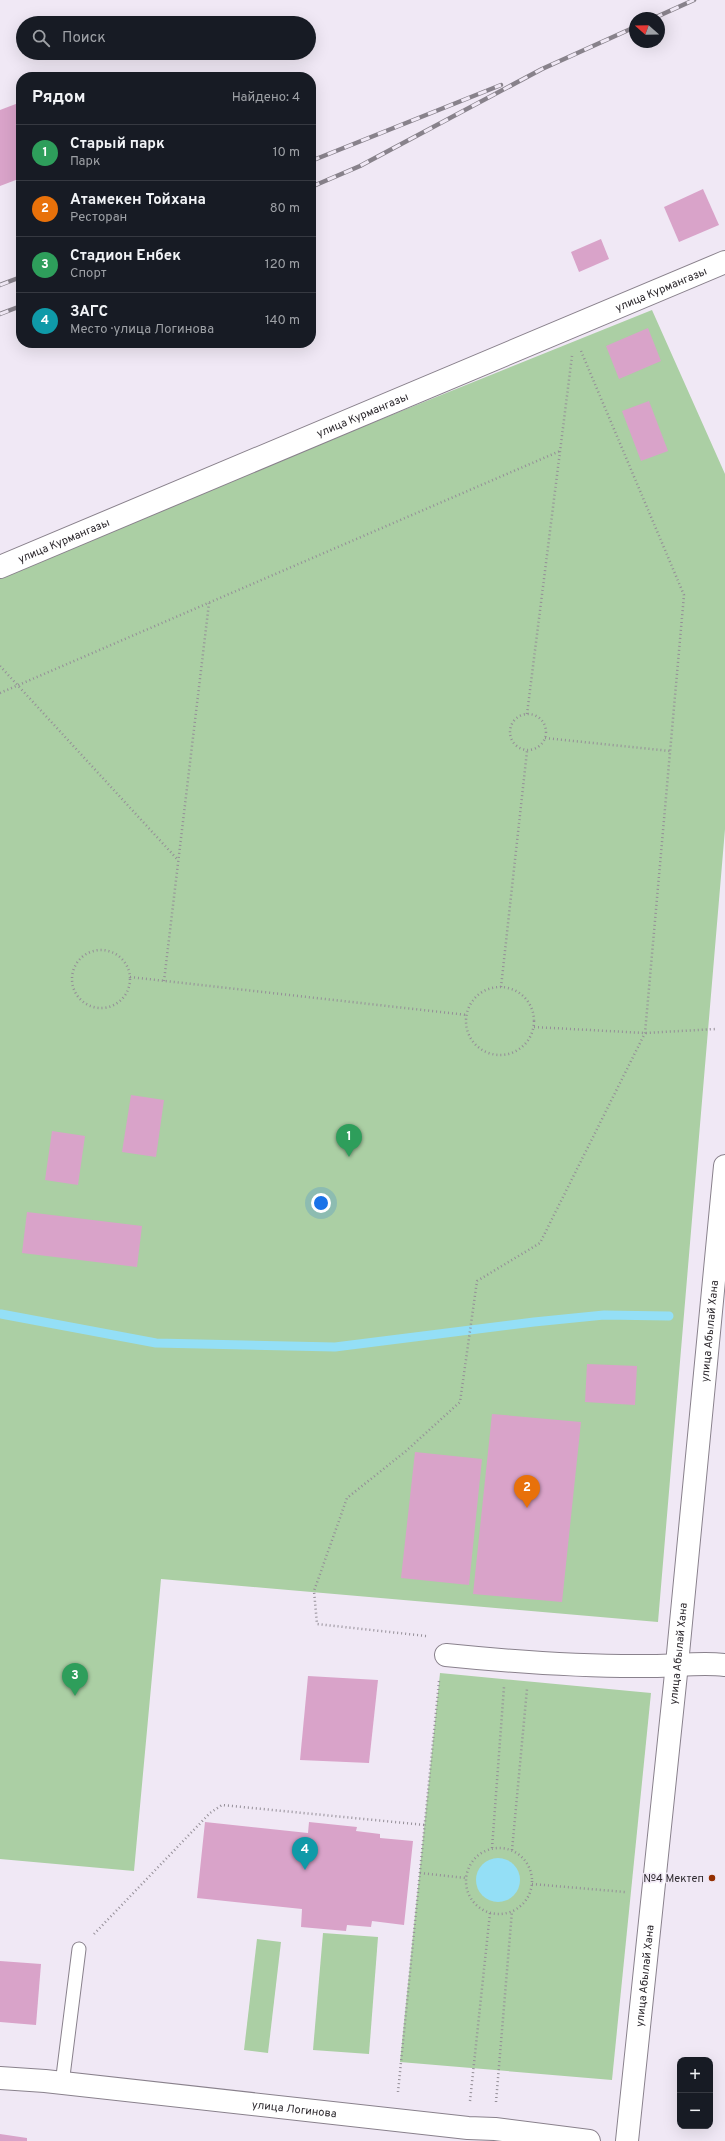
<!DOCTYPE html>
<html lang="ru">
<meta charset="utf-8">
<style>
body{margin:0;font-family:Overpass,sans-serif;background:#242831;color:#f1f3f6}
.controls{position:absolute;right:12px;bottom:12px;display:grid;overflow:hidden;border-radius:8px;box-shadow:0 4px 16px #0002}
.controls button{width:36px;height:36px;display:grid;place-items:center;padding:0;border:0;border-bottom:1px solid #363941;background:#171b24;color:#f1f3f6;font:20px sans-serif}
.compass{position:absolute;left:629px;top:12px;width:36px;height:36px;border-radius:50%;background:#171b24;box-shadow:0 4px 16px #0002;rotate:290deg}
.you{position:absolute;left:321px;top:1203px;width:14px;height:14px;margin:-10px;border:3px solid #fff;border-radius:50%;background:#1a73e8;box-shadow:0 0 0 6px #1a73e833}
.badge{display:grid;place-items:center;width:26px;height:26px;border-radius:50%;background:#c79b88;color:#fff;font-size:13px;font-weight:700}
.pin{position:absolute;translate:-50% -33px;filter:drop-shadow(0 1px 2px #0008)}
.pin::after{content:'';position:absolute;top:21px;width:14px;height:12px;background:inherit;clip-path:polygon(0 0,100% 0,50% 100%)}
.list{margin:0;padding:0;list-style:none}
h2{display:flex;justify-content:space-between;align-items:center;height:52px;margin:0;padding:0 16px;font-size:17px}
h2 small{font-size:13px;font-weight:400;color:#9ea1a6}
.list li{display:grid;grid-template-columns:26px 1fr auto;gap:12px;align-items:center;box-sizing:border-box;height:56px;padding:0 16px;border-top:1px solid #363941}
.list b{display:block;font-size:15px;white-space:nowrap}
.list p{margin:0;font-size:13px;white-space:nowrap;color:#9ea1a6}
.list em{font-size:13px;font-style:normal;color:#9ea1a6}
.icon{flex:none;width:22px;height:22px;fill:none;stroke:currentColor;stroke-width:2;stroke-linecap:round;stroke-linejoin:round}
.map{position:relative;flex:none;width:725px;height:2141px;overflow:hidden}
.search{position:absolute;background:#171b24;box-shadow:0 4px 16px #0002;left:16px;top:16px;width:300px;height:44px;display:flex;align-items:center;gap:10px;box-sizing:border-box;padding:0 14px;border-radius:22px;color:#9ea1a6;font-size:15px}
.panel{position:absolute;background:#171b24;box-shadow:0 4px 16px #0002;left:16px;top:72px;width:300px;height:276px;border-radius:16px}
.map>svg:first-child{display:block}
.green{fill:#abcfa4}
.water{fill:#94dff6}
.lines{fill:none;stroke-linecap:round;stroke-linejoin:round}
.stream{stroke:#94dff6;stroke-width:9}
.building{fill:#d9a3c9}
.lane-casing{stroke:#89818c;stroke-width:15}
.street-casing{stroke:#89818c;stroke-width:24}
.path{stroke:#948e97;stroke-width:2.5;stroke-dasharray:1 3;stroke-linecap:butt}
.lane{stroke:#fff;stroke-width:13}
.street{stroke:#fff;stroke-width:22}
.rail-casing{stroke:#88828b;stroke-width:4.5}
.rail{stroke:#f0e8f5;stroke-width:3;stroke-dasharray:9;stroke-linecap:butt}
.poi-dot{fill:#942f01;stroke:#f0e8f5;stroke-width:1.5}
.labels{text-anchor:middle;stroke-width:3;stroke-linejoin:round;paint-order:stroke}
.street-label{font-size:11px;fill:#2d292e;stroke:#f0e8f5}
.poi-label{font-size:11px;fill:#2d292e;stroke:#f0e8f5;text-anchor:end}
</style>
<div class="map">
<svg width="725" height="2141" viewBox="0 0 725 2141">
<rect width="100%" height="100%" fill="#f0e8f5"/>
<g class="green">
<path d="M652,310l73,164v355l-67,793 -497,-43 -27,292 -134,-12v-1286z"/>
<path d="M440,1673l211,20 -39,387 -212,-18z"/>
<path d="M323,1933l55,4 -9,117 -56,-4z"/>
<path d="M257,1939l24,3 -13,111 -24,-3z"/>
</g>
<circle class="water" cx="498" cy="1880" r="22"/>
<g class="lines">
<path class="stream" d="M1,1314l155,29 179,4 199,-25 70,-7 65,1"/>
</g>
<g class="building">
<path d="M21,102v76l-21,8v-76z"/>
<path d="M703,189l16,36 -40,17 -15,-35z"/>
<path d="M601,239l8,20 -30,13 -8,-20z"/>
<path d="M648,328l13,33 -42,18 -13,-33z"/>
<path d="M649,401l19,50 -27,10 -19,-50z"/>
<path d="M131,1095l33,5 -8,57 -34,-5z"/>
<path d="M52,1131l33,5 -7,49 -33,-5z"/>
<path d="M27,1212l115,14 -5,41 -115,-14z"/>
<path d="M587,1364l50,2 -2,39 -50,-3z"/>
<path d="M492,1414l89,8 -19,180 -89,-8z"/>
<path d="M415,1452l67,7 -13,126 -68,-7z"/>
<path d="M308,1676l70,4 -9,83 -69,-3z"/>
<path d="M205,1822l103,11 1,-11 48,5 -1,4 24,3v4l33,3 -9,84 -32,-4 -1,6 -24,-2 -1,6 -45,-4 1,-18 -105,-11z"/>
<path d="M0,1961l41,3 -5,61 -36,-3z"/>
<path d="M0,2134l27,4v3h-27z"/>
</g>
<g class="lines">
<defs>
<path id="lane" d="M62,2084l17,-135"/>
<g id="street">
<path id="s1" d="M0,567l725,-305"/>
<path d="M446,1655c69,7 137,12 206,11 25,0 48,-4 73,-1"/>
<path id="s2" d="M0,2078l45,3 423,47 27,1 94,12"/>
<path id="s3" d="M627,2141l50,-477 48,-498"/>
</g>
</defs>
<use href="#lane" class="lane-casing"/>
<use href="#street" class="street-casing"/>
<g class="path">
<path d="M0,666l178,194"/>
<path d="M0,693l560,-242"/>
<path d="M527,714l45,-358"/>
<circle cx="528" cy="732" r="18"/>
<path d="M545,738l125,13"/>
<circle cx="101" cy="979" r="29"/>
<path d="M130,977l337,38"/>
<path d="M164,981l45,-378"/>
<path d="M501,987l26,-236"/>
<circle cx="500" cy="1021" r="34"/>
<path d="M534,1027l111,6 71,-4"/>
<path d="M426,1636l-109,-12 -3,-33 33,-93 59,-47 54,-49 17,-121 63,-38 105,-210 39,-438 -103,-244"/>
<circle cx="499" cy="1881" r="33"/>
<path d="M492,1848l12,-161"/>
<path d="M512,1850l15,-161"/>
<path d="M420,1873l46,5"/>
<path d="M532,1884l93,8"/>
<path d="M94,1934l116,-121 12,-8 203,20"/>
<path d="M398,2092l41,-411"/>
<path d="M470,2101l20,-188"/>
<path d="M496,2102l16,-191"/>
</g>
<use href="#lane" class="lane"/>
<use href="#street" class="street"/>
<defs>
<g id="rail">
<path d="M654,18l40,-18"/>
<path d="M311,161l190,-76"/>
<path d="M311,187l49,-21 182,-97 93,-42"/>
<path d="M0,285l21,-8"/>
<path d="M0,314l21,-8"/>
</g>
</defs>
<use href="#rail" class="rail-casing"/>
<use href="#rail" class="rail"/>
</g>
<circle class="poi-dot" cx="712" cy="1878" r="4"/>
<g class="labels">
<g class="street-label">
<text dy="4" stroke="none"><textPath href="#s1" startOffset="717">улица Курмангазы</textPath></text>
<text dy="4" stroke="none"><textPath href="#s1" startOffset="393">улица Курмангазы</textPath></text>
<text dy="4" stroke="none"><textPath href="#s1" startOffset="69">улица Курмангазы</textPath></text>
<text dy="4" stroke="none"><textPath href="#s3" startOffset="814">улица Абылай Хана</textPath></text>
<text dy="4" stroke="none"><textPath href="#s3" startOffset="490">улица Абылай Хана</textPath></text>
<text dy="4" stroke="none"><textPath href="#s3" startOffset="166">улица Абылай Хана</textPath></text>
<text dy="4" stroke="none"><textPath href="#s2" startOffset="296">улица Логинова</textPath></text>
</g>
<g class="poi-label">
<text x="704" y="1882">№4 Мектеп</text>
</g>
</g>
</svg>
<div class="controls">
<button>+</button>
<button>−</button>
</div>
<svg class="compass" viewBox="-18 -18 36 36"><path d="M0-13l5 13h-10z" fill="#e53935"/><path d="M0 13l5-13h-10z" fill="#9ea1a6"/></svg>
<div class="you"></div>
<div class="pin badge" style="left:349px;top:1157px;background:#2e9e5b">1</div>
<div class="pin badge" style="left:527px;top:1508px;background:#e8710a">2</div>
<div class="pin badge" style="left:75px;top:1696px;background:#2e9e5b">3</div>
<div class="pin badge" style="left:305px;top:1870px;background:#0f9aa8">4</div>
<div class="search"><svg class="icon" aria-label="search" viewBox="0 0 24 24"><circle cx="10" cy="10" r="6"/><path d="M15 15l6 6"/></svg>Поиск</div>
<section class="panel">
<h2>Рядом<small>Найдено: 4</small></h2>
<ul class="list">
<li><span class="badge" style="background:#2e9e5b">1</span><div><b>Старый парк</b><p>Парк</p></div><em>10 m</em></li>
<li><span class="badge" style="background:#e8710a">2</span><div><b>Атамекен Тойхана</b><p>Ресторан</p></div><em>80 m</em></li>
<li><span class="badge" style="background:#2e9e5b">3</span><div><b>Стадион Енбек</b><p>Спорт</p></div><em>120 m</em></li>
<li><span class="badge" style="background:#0f9aa8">4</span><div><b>ЗАГС</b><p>Место · улица Логинова</p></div><em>140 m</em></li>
</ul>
</section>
</div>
